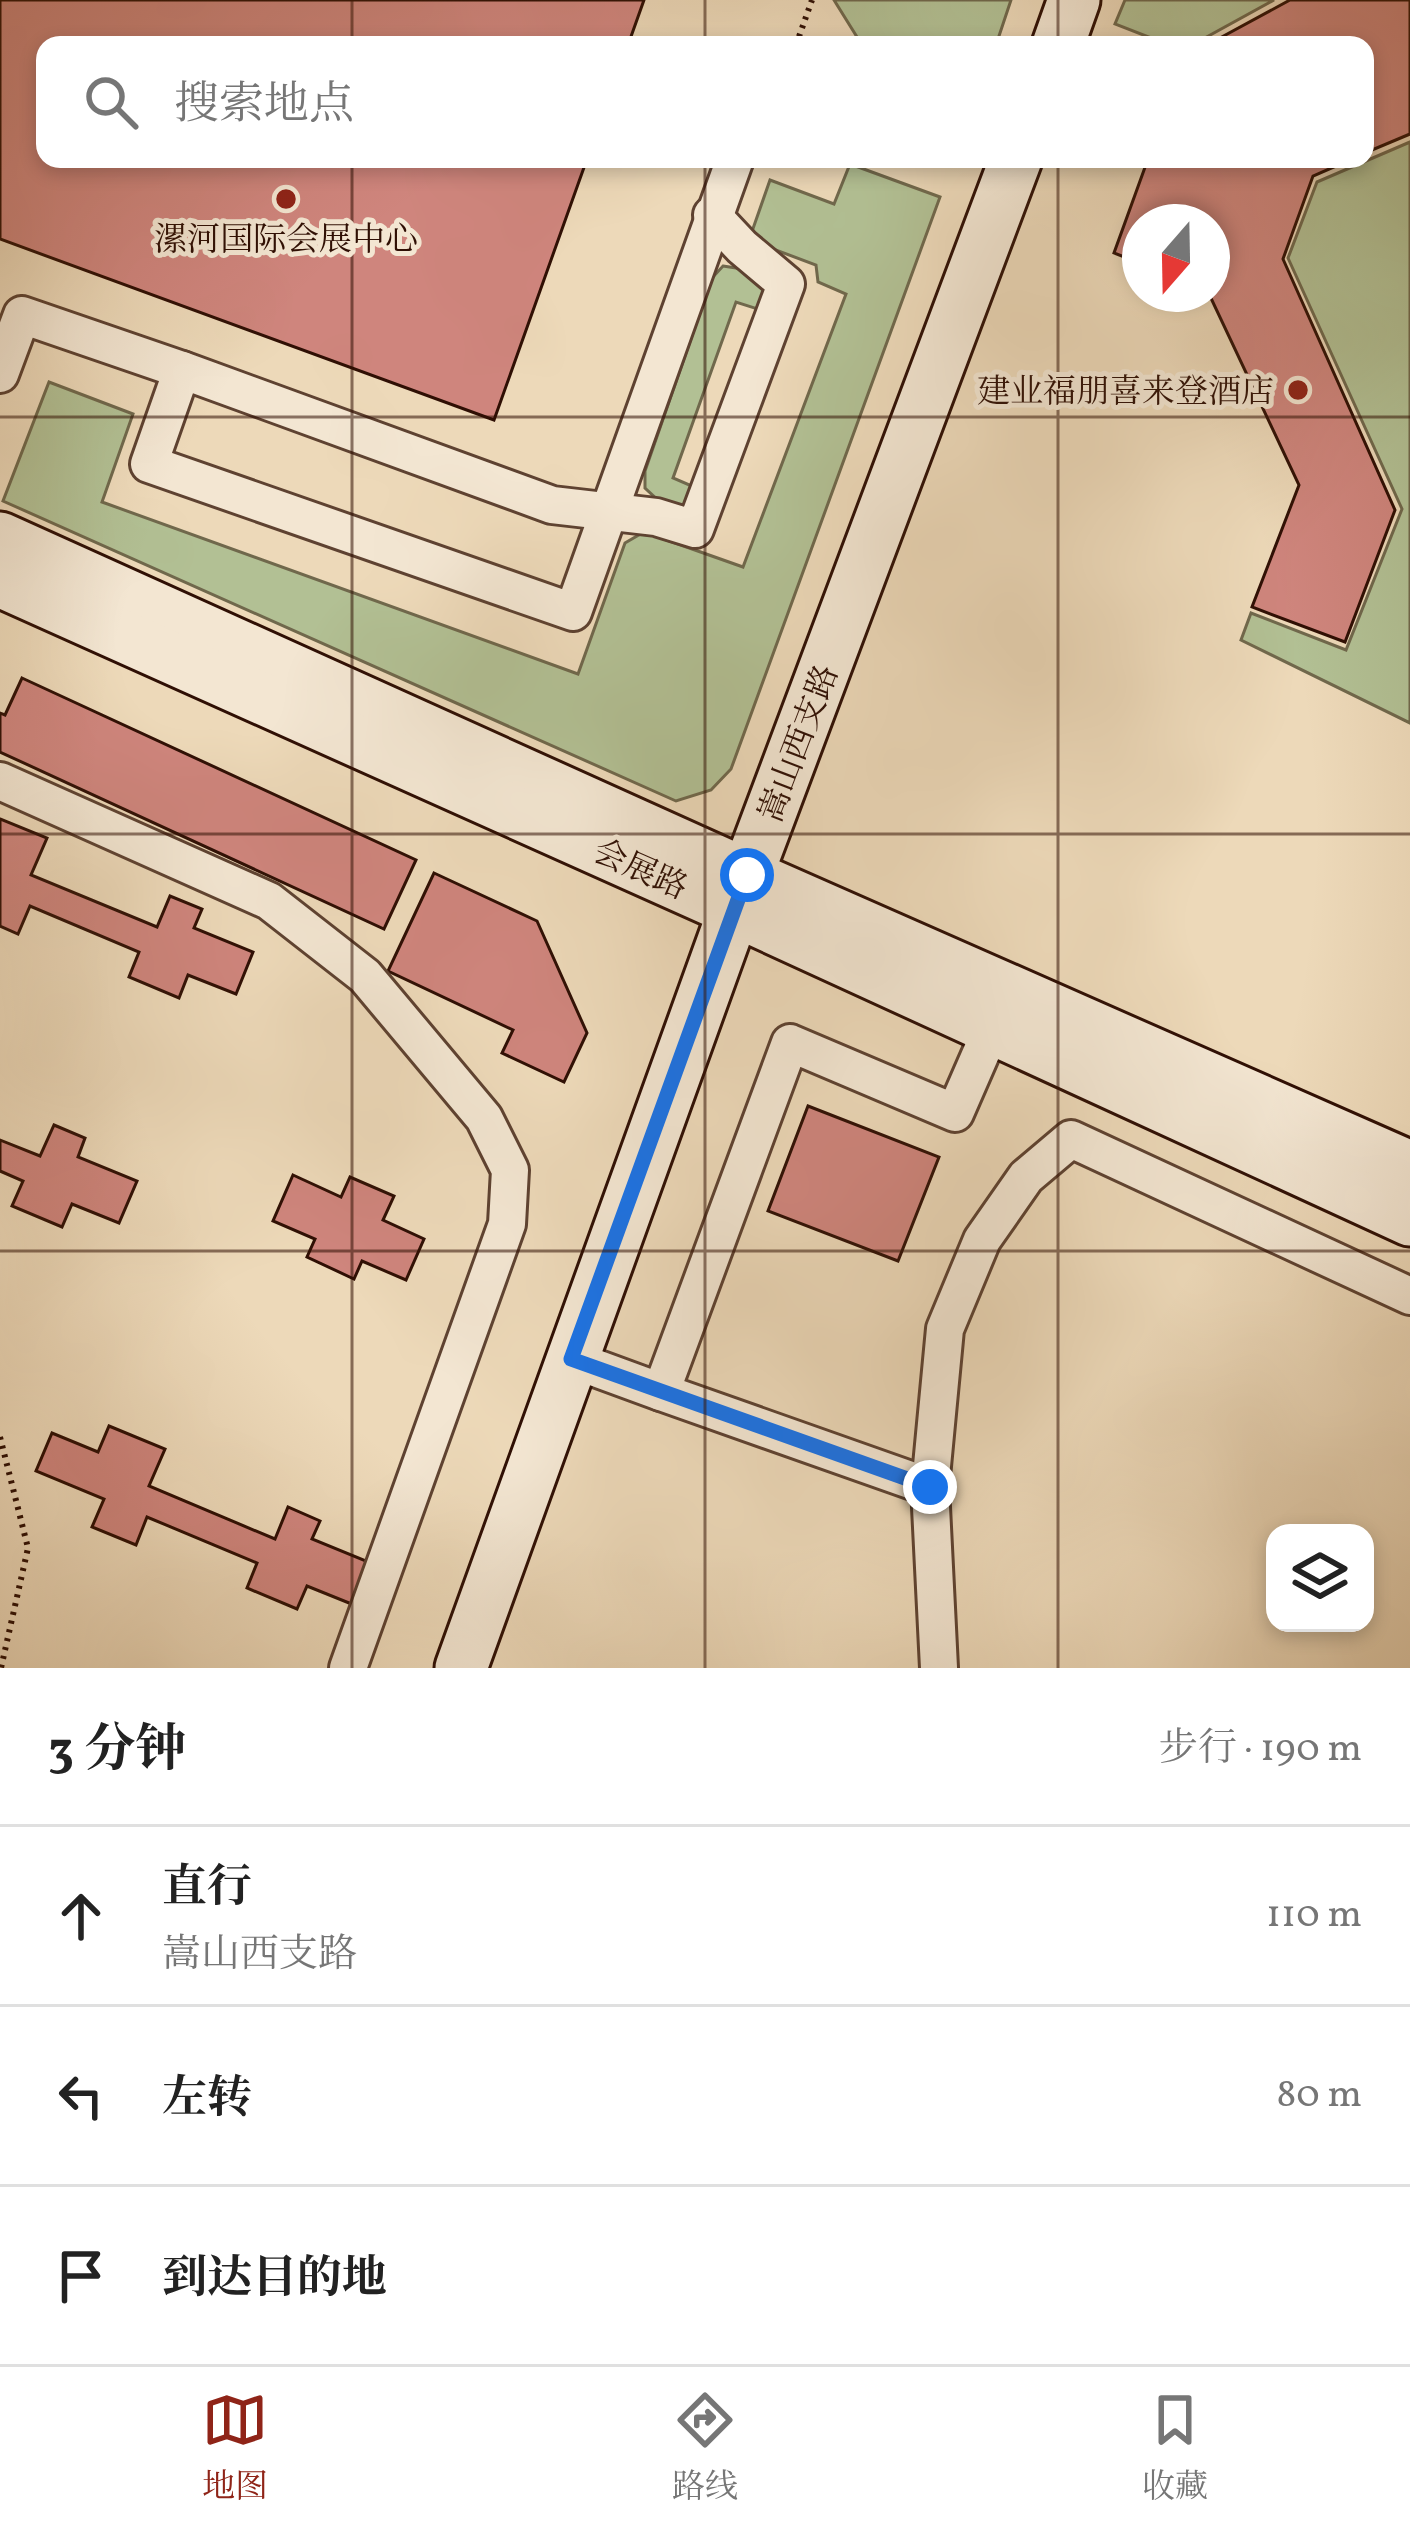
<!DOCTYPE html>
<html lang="zh">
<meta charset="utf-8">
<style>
body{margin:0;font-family:Vollkorn,"Noto Serif SC",serif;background:#f2f2f2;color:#222}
.controls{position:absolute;right:36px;bottom:36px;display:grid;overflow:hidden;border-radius:24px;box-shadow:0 6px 18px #0003}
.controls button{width:108px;height:108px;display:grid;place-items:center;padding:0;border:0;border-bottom:3px solid #e0e0e0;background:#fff;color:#222;font:60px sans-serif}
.compass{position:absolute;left:1122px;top:204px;width:108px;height:108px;border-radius:50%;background:#fff;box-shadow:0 6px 18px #0003;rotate:200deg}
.stop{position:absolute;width:36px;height:36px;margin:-27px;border:9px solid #1a73e8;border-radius:50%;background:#fff}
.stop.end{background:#1a73e8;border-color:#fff;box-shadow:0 3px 12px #0008}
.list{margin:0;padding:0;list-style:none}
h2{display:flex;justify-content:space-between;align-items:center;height:156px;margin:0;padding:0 48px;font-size:51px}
h2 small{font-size:39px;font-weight:400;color:#767676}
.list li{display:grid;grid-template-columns:78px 1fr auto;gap:36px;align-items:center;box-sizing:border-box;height:180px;padding:0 48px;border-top:3px solid #e0e0e0}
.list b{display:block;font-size:45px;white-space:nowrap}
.list p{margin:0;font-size:39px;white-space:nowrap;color:#767676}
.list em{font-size:39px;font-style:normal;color:#767676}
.icon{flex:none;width:66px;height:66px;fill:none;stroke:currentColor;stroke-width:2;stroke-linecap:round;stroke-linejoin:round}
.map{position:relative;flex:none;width:1410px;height:1668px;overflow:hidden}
.search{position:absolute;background:#fff;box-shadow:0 6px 18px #0003;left:36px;right:36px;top:36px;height:132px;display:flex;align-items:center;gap:30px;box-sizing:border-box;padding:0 42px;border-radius:24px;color:#767676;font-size:45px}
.sheet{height:696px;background:#fff}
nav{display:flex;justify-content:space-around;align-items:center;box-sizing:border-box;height:168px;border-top:3px solid #e0e0e0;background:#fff;font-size:33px;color:#767676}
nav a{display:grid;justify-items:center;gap:6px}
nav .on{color:#8f2418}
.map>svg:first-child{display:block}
.green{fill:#b2c094;stroke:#70684c;stroke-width:3}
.building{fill:#cf857d;stroke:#2f0f04;stroke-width:3}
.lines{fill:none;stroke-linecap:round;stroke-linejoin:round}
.street-casing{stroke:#5e4231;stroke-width:42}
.secondary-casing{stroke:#2f0f04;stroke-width:57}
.path{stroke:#2f0f04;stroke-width:6;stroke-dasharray:3 6;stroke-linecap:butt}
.street{stroke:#f3e6d2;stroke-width:36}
.secondary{stroke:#f3e6d2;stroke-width:51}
.route{stroke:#1a73e8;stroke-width:15}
.grid{fill:none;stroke:#2f0f04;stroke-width:3;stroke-opacity:0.55}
.poi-dot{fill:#8f2418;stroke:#f3e6d2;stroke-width:4.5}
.labels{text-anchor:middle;stroke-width:10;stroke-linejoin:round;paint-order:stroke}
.poi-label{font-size:33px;fill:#2f0f04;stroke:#f3e6d2}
.street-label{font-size:33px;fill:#2f0f04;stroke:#f3e6d2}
</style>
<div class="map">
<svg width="1410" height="1668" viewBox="0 0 1410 1668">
<rect width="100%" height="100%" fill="#edd9b9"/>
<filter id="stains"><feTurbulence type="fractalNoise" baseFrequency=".00167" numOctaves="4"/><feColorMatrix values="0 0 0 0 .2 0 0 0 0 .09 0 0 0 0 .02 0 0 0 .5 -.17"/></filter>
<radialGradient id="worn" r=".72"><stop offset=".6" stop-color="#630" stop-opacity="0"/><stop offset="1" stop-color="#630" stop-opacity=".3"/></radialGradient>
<g class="green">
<path d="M834,0h177l-15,45h-134z"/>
<path d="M1125,0h149l-82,45h-23l-54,-21z"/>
<path d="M1410,142v581l-169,-83 10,-27 95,37 56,-141 -114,-251 29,-76z"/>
<path d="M850,164l90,33 -209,572 -20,21 -35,11 -673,-300 46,-119 84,32 -31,88 476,172 47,-131 19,-11 99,35 103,-273 -28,-12 -2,-17 -67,-25 21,-60 64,24z"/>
<path d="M723,266l26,4 15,19v22l-28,-9 -63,176 28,12 -19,16 -23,-5 -14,-13v-17l67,-193z"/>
</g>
<g class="building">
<path d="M0,0h644l-16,45h-583v114h542l-93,261 -494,-181z"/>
<path d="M1290,0h120v134l-45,19v-108h-158z"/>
<path d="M1148,159h204l-39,17 -30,83 112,251 -50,132 -93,-35 47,-122 -90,-191h3v-72h-72v41l-26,-10z"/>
<path d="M22,678l394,182 -32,69 -384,-177v-39l5,2z"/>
<path d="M0,819l47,19 -16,37 126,52 13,-31 32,13 -8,19 59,24 -17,42 -48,-19 -9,23 -50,-21 10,-25 -109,-46 -12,28 -18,-8z"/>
<path d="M434,873l103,48 50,112 -23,49 -62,-29 11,-23 -125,-59z"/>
<path d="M808,1106l131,51 -41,104 -130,-50z"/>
<path d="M54,1125l31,13 -7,19 59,24 -18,42 -47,-19 -10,23 -50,-21 11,-25 -23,-10v-31l40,16z"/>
<path d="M293,1175l48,22 9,-20 44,19 -11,24 41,19 -18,41 -44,-19 -8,18 -47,-22 8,-18 -42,-18z"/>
<path d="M109,1426l56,23 -16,37 126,53 13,-32 32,14 -8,18 59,24 -17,42 -47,-19 -10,23 -50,-21 10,-25 -110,-46 -11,28 -44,-18 12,-28 -68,-28 16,-38 46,19z"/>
</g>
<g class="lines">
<defs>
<g id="street">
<path d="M182,370l370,135 104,12 39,12 91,-245 -44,-37 -30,-32"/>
<path d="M0,374l22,-59 160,55 -33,94 424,148 162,-453"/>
<path d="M0,781l269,120 96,75 119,142 26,52 -3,54 -159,444"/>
<path d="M571,1359l90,33 129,-349 165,70 37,-85"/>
<path d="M661,1392l269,95 9,181"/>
<path d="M930,1487l15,-158 37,-89 44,-63 45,-38 339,157"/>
</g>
<g id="secondary">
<path d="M1058,45l16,-45"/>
<path d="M0,538l747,337 663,292"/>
<path d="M0,581l734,329 676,310"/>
<path d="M461,1668l286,-793 269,-716"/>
</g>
</defs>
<use href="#street" class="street-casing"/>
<use href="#secondary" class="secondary-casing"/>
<g class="path">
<path d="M796,45l16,-45"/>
<path d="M0,1437l28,111 -27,120"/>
</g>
<use href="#street" class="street"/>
<use href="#secondary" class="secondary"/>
</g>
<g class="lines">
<path class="route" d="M747,875l-176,484 359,128"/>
</g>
<path class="grid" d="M352,0v45M705,0v45M1058,0v45M352,159v1509M705,159v1509M1058,159v1509M0,417h1410M0,834h1410M0,1251h1410"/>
<g class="poi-dot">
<circle cx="286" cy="199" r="12"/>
<circle cx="1298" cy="390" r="12"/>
</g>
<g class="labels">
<g class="poi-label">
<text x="286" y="250">漯河国际会展中心</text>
<text x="1274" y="402" text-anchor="end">建业福朋喜来登酒店</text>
</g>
<g class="street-label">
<text transform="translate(797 743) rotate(-69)" y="12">嵩山西支路</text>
<text transform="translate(641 868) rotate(24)" y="12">会展路</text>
</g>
</g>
<rect width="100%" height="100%" filter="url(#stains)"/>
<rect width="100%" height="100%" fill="url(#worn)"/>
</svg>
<div class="controls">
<button><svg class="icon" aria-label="layers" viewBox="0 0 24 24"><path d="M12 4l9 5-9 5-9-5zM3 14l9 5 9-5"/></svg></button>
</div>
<svg class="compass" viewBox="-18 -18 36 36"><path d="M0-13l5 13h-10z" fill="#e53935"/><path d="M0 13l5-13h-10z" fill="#767676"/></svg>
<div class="stop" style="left:747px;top:875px"></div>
<div class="stop end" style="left:930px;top:1487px"></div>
<div class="search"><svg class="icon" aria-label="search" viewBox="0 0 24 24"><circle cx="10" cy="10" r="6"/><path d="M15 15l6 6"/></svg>搜索地点</div>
</div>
<section class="sheet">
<h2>3 分钟<small>步行 · 190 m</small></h2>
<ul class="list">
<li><svg class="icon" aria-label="ahead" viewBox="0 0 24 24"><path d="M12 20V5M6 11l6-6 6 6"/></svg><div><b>直行</b><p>嵩山西支路</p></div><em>110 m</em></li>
<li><svg class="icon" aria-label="left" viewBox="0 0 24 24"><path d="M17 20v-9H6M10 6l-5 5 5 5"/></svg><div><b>左转</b></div><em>80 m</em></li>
<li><svg class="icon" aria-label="arrive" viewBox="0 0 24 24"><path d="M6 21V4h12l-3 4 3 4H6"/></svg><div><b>到达目的地</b></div></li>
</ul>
</section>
<nav>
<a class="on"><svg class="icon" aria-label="map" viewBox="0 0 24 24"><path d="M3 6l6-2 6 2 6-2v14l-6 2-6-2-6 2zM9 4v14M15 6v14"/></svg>地图</a>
<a><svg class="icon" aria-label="directions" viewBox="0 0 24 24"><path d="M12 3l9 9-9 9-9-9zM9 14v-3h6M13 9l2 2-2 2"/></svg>路线</a>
<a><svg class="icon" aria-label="saved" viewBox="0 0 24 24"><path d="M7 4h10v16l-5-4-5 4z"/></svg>收藏</a>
</nav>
